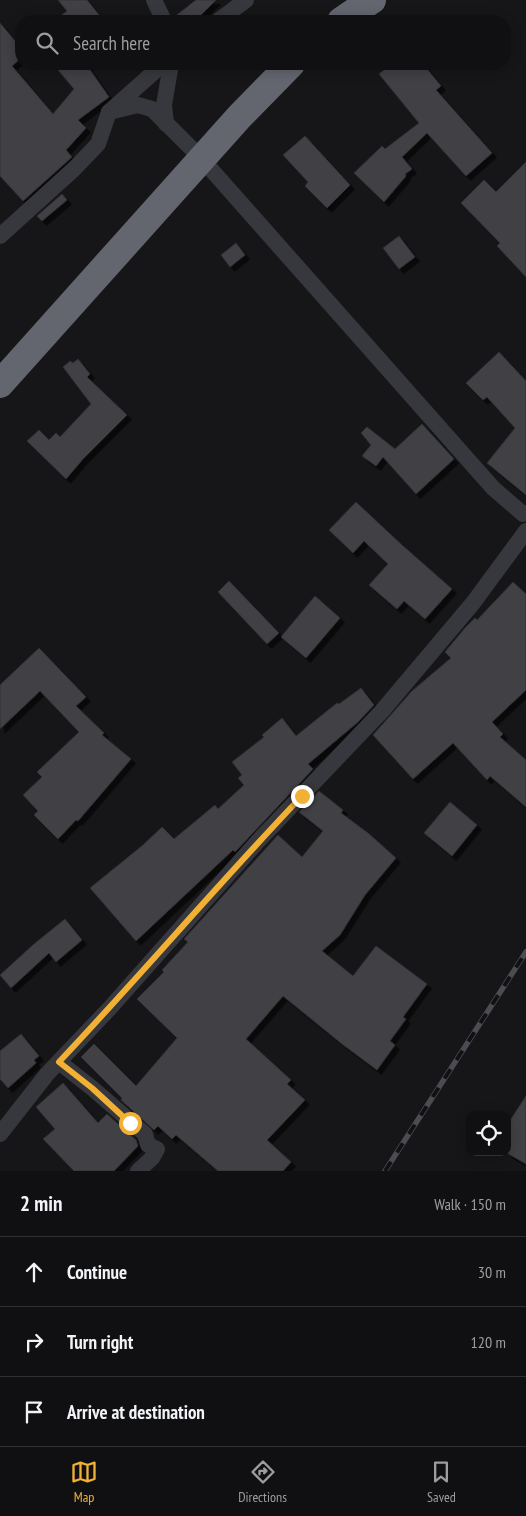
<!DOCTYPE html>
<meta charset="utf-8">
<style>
body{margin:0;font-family:"PT Sans Narrow",sans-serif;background:#19191b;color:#f1f3f6}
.controls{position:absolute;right:15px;bottom:15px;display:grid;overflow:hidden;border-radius:10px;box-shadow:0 2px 12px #0003}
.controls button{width:45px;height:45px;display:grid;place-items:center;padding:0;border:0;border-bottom:1px solid #303032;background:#101012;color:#f1f3f6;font:25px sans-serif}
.stop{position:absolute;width:15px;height:15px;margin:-11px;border:4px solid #f2b134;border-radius:50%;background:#fff}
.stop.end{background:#f2b134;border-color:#fff;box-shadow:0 1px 5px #0008}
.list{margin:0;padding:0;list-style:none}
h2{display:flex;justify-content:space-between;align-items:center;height:65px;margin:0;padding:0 20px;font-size:21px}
h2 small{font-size:16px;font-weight:400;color:#9c9d9f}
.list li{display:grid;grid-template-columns:32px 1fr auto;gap:15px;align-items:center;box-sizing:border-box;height:70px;padding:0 20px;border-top:1px solid #303032}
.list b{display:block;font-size:19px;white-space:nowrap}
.list em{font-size:16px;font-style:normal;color:#9c9d9f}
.icon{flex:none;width:28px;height:28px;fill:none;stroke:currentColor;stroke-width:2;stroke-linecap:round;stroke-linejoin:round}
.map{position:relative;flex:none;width:526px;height:1171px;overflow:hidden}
.search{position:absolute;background:#101012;box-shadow:0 2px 12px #0003;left:15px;right:15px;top:15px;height:55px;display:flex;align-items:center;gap:12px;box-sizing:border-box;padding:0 18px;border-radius:20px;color:#9c9d9f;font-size:19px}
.sheet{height:275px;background:#101012}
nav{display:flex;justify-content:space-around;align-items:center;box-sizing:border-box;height:70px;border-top:1px solid #303032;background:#101012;font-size:14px;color:#9c9d9f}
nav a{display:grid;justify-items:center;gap:2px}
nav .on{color:#f2b134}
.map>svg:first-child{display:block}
.building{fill:#404145;stroke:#303034;filter:url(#shadow)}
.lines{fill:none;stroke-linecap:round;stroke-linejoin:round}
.street{stroke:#37383d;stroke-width:16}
.highway{stroke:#63666e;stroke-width:28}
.rail-casing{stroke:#4a4c52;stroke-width:5.5}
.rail{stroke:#111113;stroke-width:4;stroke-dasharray:11;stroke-linecap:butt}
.route{stroke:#f2b134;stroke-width:6}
</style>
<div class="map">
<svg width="526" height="1171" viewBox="0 0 526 1171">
<defs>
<filter id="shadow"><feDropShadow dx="4.5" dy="4.5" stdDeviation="0" flood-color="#0009"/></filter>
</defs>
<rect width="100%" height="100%" fill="#161618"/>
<g class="building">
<path d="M58,0h29l17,21h-50l13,-10z"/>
<path d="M196,0h20l-21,21h-21l-1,-3z"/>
<path d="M0,23l21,25v10l-9,8 41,48 21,-25 -21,-25h33l23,33 -31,23 8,8 -20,22 6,7 -49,44 -23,-25z"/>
<path d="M392,64h31l18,22 -5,4 56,63 -26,23 -39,-43 -25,24 10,12 -7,5 1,2 -22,26 -30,-29 28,-27 3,3 34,-26 -40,-49z"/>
<path d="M305,136l45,49 -23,23 -22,-22 3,-4 -25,-27z"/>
<path d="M526,162v115l-29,-31 3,-3 -39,-40 23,-23 12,12z"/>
<path d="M62,194l5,6 -25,21 -5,-5z"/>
<path d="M399,236l16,21 -16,12 -16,-21z"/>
<path d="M236,243l9,12 -15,12 -9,-12z"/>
<path d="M499,352l27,29v114l-39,-32 28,-35 -28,-31 -4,3 -17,-17z"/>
<path d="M78,359l12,15 -3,3 40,38 -44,44 -17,20 -39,-38 12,-11 10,10 7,-7 4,4 31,-33 -28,-37 7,-6 3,2z"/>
<path d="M422,424l32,35 -38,35 -33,-37 -7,9 -14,-10 9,-11 -10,-12 6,-6 28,22z"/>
<path d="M356,502l46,43 50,44 -27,30 -21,-18 -7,8 -28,-24 19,-21 -24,-23 -11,12 -24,-23z"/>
<path d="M229,581l50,52 -12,11 -49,-52z"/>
<path d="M513,582l13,12v96l-34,32 11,12 -3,3 26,23v47l-36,-31 -3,4 -34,-37 -40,36 -40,-44 39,-44 39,-33 -6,-6 20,-24 10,-10 2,2z"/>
<path d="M315,596l25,22 -34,40 -25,-21z"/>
<path d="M39,648l47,49 -10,9 28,27 -2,2 29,24 -53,62 -2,-1 -18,19 -24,-24 4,-4 -15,-16 19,-18 -5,-5 42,-40 -39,-41 -40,38v-44z"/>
<path d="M361,688l13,17 -16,17 -50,42 5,5 -78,83 -2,-2 -97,91 -46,-53 53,-43 19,-18 12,12 41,-34 3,4 26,-24 -6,-7 4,-3 -10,-13 32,-25 -2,-2 20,-17 14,18 41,-33 2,1z"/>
<path d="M319,791l24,19 -2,3 27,20 28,25 -31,37 -25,40 -18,16 31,25 23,-30 51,38 -24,33 3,2 -16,22 5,4 -18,25 -35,-26 -59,-48 -37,43 45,41 -4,4 18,16 -38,40 24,22 -8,9h-65l-42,-36 -4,4 -14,-13 -4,4 -33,-30 1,-2 -41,-41 13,-13 42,42 41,-48 -40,-39 27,-27 -2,-2 26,-28 -4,-3 94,-104 24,22 21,-26 -24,-19z"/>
<path d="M450,802l27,23 -25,31 -28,-23z"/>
<path d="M65,919l17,21 -26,22 -7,-9 -38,35 -11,-13 34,-31z"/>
<path d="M21,1034l18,22 -5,4 2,3 -28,25 -8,-9v-28z"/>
<path d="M63,1083l35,40 9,-9 29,26 2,6 -24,25h-40l-31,-32 12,-10 -19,-22z"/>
<path d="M526,1096v68l-19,-11v-28z"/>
</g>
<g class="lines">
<g class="street">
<path d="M154,0l10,21"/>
<path d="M218,21l28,-21"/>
<path d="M109,112l29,-7 14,4 49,49 292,330 30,26 3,-1"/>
<path d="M166,124l-2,-19 7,-41"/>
<path d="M0,236l74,-67 24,-25 11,-32 54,-48"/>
<path d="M59,1062l33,26 53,46 3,11 9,4 -5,9 -14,13"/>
<path d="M0,1134l47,-60 62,-65 149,-168 124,-130 91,-108 53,-72"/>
</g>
<g class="highway">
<path d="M341,21l31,-21"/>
<path d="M0,384l240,-268 51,-52"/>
</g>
<defs>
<path id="rail" d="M385,1171l141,-219"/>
</defs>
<use href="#rail" class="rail-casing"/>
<use href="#rail" class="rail"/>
</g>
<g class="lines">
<path class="route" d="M130,1123l-38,-35 -33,-26c82,-87 160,-179 243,-266"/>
</g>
</svg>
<div class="controls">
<button><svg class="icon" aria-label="locate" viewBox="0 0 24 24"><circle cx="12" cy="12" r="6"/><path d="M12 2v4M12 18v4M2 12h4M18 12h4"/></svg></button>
</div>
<div class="stop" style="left:130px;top:1123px"></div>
<div class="stop end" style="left:302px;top:796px"></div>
<div class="search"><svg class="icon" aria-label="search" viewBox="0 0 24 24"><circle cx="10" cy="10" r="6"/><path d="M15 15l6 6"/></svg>Search here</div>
</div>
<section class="sheet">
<h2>2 min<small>Walk · 150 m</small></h2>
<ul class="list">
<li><svg class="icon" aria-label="ahead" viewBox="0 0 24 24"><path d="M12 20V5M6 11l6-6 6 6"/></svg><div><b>Continue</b></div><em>30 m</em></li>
<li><svg class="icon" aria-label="right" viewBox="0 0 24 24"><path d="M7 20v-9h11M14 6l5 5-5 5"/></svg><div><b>Turn right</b></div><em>120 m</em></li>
<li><svg class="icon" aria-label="arrive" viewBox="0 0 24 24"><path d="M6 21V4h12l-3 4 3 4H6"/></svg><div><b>Arrive at destination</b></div></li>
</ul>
</section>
<nav>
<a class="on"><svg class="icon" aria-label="map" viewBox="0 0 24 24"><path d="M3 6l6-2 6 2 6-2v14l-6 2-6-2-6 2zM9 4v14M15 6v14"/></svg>Map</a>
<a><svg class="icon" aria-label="directions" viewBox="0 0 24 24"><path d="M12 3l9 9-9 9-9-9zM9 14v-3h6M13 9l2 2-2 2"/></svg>Directions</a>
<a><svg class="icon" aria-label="saved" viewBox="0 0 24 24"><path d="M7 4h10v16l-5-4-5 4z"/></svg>Saved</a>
</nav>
